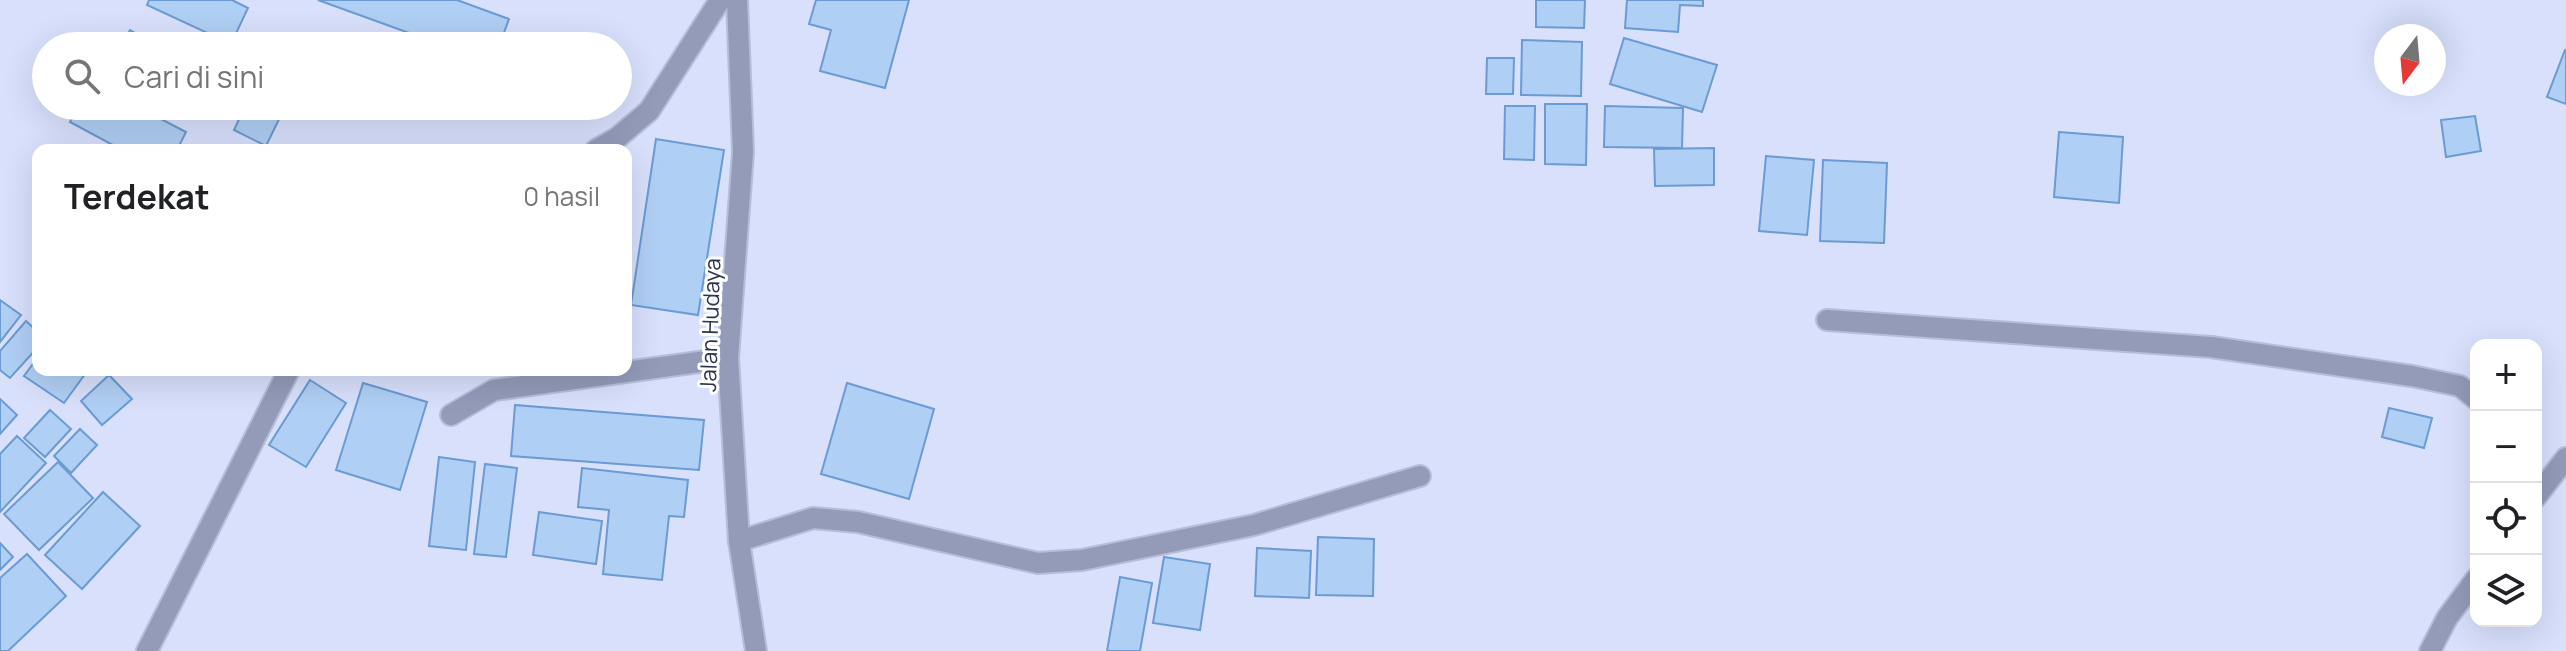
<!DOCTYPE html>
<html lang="id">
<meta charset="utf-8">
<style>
body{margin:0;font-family:Manrope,sans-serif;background:#f6f6f6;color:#202124}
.controls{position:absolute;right:24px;bottom:24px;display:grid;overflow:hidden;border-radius:16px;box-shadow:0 8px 32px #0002}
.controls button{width:72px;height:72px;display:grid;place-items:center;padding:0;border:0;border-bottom:2px solid #e0e0e0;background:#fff;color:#202124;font:40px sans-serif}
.compass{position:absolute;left:2374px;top:24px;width:72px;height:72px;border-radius:50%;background:#fff;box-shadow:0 8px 32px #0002;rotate:196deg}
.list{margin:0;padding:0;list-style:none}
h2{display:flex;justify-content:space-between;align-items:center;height:104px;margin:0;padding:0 32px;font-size:34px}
h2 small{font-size:26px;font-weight:400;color:#757577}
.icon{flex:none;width:44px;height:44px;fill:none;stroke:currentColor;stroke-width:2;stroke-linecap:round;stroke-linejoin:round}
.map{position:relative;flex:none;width:2566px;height:651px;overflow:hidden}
.search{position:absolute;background:#fff;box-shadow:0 8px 32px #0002;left:32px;top:32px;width:600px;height:88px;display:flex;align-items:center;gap:20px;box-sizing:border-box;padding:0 28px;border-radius:44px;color:#757577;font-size:30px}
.panel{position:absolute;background:#fff;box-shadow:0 8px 32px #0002;left:32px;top:144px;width:600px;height:232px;border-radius:16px}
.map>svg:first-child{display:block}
.building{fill:#b0cff4;stroke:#6a9bd2;stroke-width:2}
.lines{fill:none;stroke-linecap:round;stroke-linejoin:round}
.minor-casing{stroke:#b6bdd9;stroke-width:24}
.minor{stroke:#939bb9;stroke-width:20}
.labels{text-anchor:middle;stroke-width:6;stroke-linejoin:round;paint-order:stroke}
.street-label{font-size:22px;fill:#2c334e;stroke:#fff}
</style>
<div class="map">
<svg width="2566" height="651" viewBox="0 0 2566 651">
<rect width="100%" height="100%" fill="#d8e0fc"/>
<g class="building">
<path d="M149,0h83l16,8 -17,36 -84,-39z"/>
<path d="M318,0h139l52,19 -10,27h-54z"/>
<path d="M816,0h93l-24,88 -65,-17 11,-41 -22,-6z"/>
<path d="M1536,0h49l-1,28 -48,-1z"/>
<path d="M1627,0h76v6l-23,-1 -2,27 -53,-4z"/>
<path d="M130,30l28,16h-37z"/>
<path d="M1624,38l93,27 -15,47 -92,-28z"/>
<path d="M1522,40l60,2 -1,54 -60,-1z"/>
<path d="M2565,50h1v54l-19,-7z"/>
<path d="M1487,58h27l-1,36h-27z"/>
<path d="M1545,104h42l-1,61 -41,-1z"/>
<path d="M78,106h58l50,26 -9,18h-55l-52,-28z"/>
<path d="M245,106h26l12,5 -17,35 -32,-16z"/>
<path d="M1505,106h30l-1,54 -30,-1z"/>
<path d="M1605,106l78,2 -1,40 -78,-1z"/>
<path d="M2475,116l6,35 -35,6 -5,-37z"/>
<path d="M2059,132l64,5 -4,66 -65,-6z"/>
<path d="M656,139l68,11 -26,165 -67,-10z"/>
<path d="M1714,148v37l-59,1 -1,-37z"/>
<path d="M1766,156l48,4 -7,75 -48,-4z"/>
<path d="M1823,160l64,3 -3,80 -64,-2z"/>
<path d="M0,300l21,15 -21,27z"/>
<path d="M26,321l12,11v15l-28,31 -10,-8v-19z"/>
<path d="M38,357v13h50l-24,33 -40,-27z"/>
<path d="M109,375l23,24 -30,26 -21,-24z"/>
<path d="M310,380l36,23 -40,64 -37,-22z"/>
<path d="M363,383l64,19 -27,88 -64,-20z"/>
<path d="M847,383l87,26 -25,90 -88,-25z"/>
<path d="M0,399l17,16 -17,19z"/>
<path d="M515,405l189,15 -5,50 -188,-14z"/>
<path d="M2389,408l43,10 -8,30 -42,-11z"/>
<path d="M50,410l21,19 -26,28 -21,-19z"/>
<path d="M80,429l17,16 -26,28 -17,-17z"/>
<path d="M17,436l29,27 -46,49v-58z"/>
<path d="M439,457l36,5 -9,88 -37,-4z"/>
<path d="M58,462l35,36 -54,52 -35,-36z"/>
<path d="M485,464l32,4 -11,89 -32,-3z"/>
<path d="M582,468l106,12 -4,37 -15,-1 -7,64 -59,-6 6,-64 -31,-3z"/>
<path d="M103,492l37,34 -58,63 -37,-34z"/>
<path d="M539,512l63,9 -6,43 -63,-9z"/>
<path d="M1318,537l56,2 -1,57 -57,-1z"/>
<path d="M0,543l13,14 -13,13z"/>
<path d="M1257,548l54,3 -2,47 -54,-2z"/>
<path d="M27,554l39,42 -58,55h-8v-73z"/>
<path d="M1164,557l46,7 -10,66 -47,-7z"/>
<path d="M1120,577l32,6 -12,68h-33z"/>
</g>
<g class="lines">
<defs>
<g id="minor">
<path d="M737,0l6,152 -15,206 11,183 17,110"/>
<path d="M596,150l21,-12 32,-27 71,-111"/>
<path d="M1827,320l384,27 201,29 48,10 16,13"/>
<path d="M451,415l43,-25 234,-32"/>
<path d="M2536,497l30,-39"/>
<path d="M739,541l74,-23 45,4 180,41 44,-3 172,-35 166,-49"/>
<path d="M147,651l142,-281"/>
<path d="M2430,651l17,-33 29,-39"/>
</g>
</defs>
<use href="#minor" class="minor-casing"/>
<use href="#minor" class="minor"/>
</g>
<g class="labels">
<g class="street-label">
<text transform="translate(710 325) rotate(-88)" y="8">Jalan Hudaya</text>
</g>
</g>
</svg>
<div class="controls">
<button>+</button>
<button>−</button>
<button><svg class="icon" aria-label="locate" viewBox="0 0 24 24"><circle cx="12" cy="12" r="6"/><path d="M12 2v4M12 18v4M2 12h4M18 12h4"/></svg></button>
<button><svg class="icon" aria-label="layers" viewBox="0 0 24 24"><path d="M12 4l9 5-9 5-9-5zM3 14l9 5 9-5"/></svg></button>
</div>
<svg class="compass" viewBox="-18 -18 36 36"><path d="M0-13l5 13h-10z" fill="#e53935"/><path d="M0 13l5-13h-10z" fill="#757577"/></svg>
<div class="search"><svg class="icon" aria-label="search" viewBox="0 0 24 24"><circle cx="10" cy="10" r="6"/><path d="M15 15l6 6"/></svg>Cari di sini</div>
<section class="panel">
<h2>Terdekat<small>0 hasil</small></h2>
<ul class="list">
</ul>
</section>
</div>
